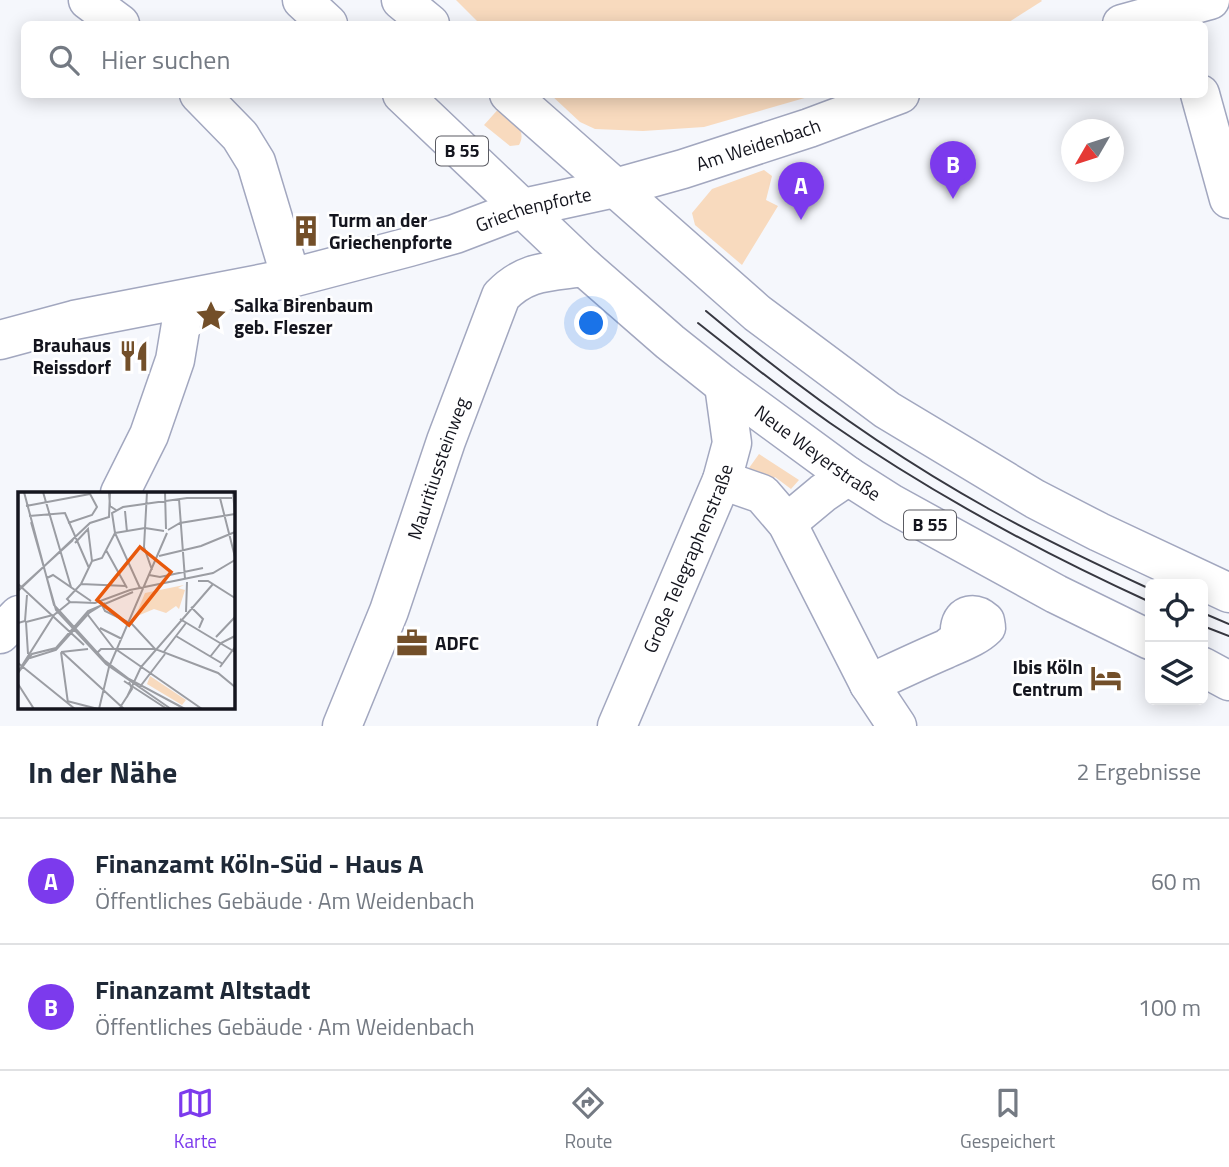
<!DOCTYPE html>
<html lang="de">
<meta charset="utf-8">
<style>
body{margin:0;font-family:"Titillium Web",sans-serif;background:#f2f2f3;color:#1f2937}
.controls{position:absolute;right:21px;bottom:21px;display:grid;overflow:hidden;border-radius:10px;box-shadow:0 4px 18px #0003}
.controls button{width:63px;height:63px;display:grid;place-items:center;padding:0;border:0;border-bottom:2px solid #e0e1e3;background:#fff;color:#1f2937;font:35px sans-serif}
.compass{position:absolute;left:1061px;top:119px;width:63px;height:63px;border-radius:50%;background:#fff;box-shadow:0 4px 18px #0003;rotate:231deg}
.you{position:absolute;left:592px;top:324px;width:24px;height:24px;margin:-18px;border:5px solid #fff;border-radius:50%;background:#1a73e8;box-shadow:0 0 0 10px #1a73e833}
.badge{display:grid;place-items:center;width:46px;height:46px;border-radius:50%;background:#7c3aed;color:#fff;font-size:23px;font-weight:700}
.pin{position:absolute;translate:-50% -58px;filter:drop-shadow(0 2px 4px #0008)}
.pin::after{content:'';position:absolute;top:37px;width:24px;height:21px;background:inherit;clip-path:polygon(0 0,100% 0,50% 100%)}
.list{margin:0;padding:0;list-style:none}
h2{display:flex;justify-content:space-between;align-items:center;height:91px;margin:0;padding:0 28px;font-size:30px}
h2 small{font-size:23px;font-weight:400;color:#747a83}
.list li{display:grid;grid-template-columns:46px 1fr auto;gap:21px;align-items:center;box-sizing:border-box;height:126px;padding:0 28px;border-top:2px solid #e0e1e3}
.list b{display:block;font-size:26px;white-space:nowrap}
.list p{margin:0;font-size:23px;white-space:nowrap;color:#747a83}
.list em{font-size:23px;font-style:normal;color:#747a83}
.icon{flex:none;width:38px;height:38px;fill:none;stroke:currentColor;stroke-width:2;stroke-linecap:round;stroke-linejoin:round}
.map{position:relative;flex:none;width:1229px;height:726px;overflow:hidden}
.search{position:absolute;background:#fff;box-shadow:0 4px 18px #0003;left:21px;right:21px;top:21px;height:77px;display:flex;align-items:center;gap:18px;box-sizing:border-box;padding:0 24px;border-radius:10px;color:#747a83;font-size:26px}
.sheet{height:343px;background:#fff}
nav{display:flex;justify-content:space-around;align-items:center;box-sizing:border-box;height:98px;border-top:2px solid #e0e1e3;background:#fff;font-size:19px;color:#747a83}
nav a{display:grid;justify-items:center;gap:4px}
nav .on{color:#7c3aed}
.map>svg:first-child{display:block}
.green{fill:#f8dabe}
.lines{fill:none;stroke-linecap:round;stroke-linejoin:round}
.minor-casing{stroke:#a2a7bf;stroke-width:41}
.major-casing{stroke:#a2a7bf;stroke-width:41}
.minor{stroke:#fff;stroke-width:38}
.major{stroke:#fff;stroke-width:38}
.tram{stroke:#373841;stroke-width:2}
.labels{text-anchor:middle;stroke-width:5;stroke-linejoin:round;paint-order:stroke}
.shield{fill:#fff;stroke:#5a5b62;stroke-width:2}
.shield-label{font-size:18px;font-weight:bold;fill:#14151e}
.street-label{font-size:19px;fill:#14151e;stroke:#fff}
.poi-label{font-size:19px;font-weight:bold;fill:#14151e;stroke:#fff;text-anchor:start}
.inset-road{fill:none;stroke:#9b9da3;stroke-width:2}
.view{fill:#e8590c;fill-opacity:0.15;stroke:#e8590c;stroke-width:3.5}
.inset-edge{fill:none;stroke:#14151e;stroke-width:3.5}
</style>
<div class="map">
<svg width="1229" height="726" viewBox="0 0 1229 726">
<rect width="100%" height="100%" fill="#f5f7fc"/>
<g class="green">
<path d="M456,0h585l1,1 -36,23h-526z"/>
<path d="M551,95h264l-111,32 -61,4 -48,-2 -15,-7z"/>
<path d="M502,105c9,12 26,25 17,40l-9,1 -26,-21z"/>
<path d="M764,170l8,6 -6,24 12,6 -36,59 -47,-40 -3,-12 20,-24z"/>
<path d="M759,454l40,26 -8,9 -16,-12 -5,5 -21,-14z"/>
</g>
<g class="lines">
<defs>
<g id="minor">
<path d="M88,0l32,24"/>
<path d="M1122,24l88,-24"/>
<path d="M199,94l41,42 16,26 35,116"/>
<path d="M1200,94l29,105"/>
<path id="s1" d="M0,340l74,-20 217,-42 118,-31 46,-13 68,-26 92,-20 68,-19 126,-41 91,-34"/>
<path d="M722,480l40,14 25,29 82,161 28,42"/>
<path d="M120,493l29,-58 26,-75 10,-60"/>
<path d="M787,523l36,-30 25,-17"/>
<path d="M0,634l19,-19"/>
<path d="M869,684c26,-12 51,-24 77,-35 13,-6 30,-12 40,-22l-1,-6c-10,-9 -23,-8 -25,7 -1,7 2,6 -2,12 -1,1 -8,6 -9,7"/>
<path id="s2" d="M342,726l47,-115 57,-170 55,-145c25,-26 48,-24 83,-29"/>
<path id="s3" d="M617,726l105,-246 10,-37 -8,-58"/>
</g>
<g id="major">
<path d="M302,0l26,24"/>
<path d="M401,0l29,24"/>
<path id="s4" d="M402,94l182,173 86,75 54,43 124,91 44,28 164,90 94,46"/>
<path d="M509,94l248,219 130,97 148,89 64,33 130,61"/>
<path d="M1203,667l26,14"/>
</g>
</defs>
<use href="#minor" class="minor-casing"/>
<use href="#major" class="major-casing"/>
<use href="#minor" class="minor"/>
<use href="#major" class="major"/>
<g class="tram">
<path d="M706,311c88,74 182,142 283,198 52,29 107,55 161,80"/>
<path d="M698,323c43,34 86,68 132,100 101,70 208,128 320,179"/>
<path d="M1203,613l26,11"/>
<path d="M1203,626l26,10"/>
</g>
</g>
<defs>
<symbol id="building-bare" viewBox="-9 -9 18 18"><path d="M-4-6H4V6H1V3H-1V6H-4ZM-2.5-4.3h1.7v1.8h-1.7ZM.8-4.3h1.7v1.8H.8ZM-2.5-1h1.7V.8h-1.7ZM.8-1h1.7V.8H.8Z" fill="#734f29" stroke="#fff" stroke-width="2.5" paint-order="stroke"/></symbol>
<symbol id="sight-bare" viewBox="-9 -9 18 18"><path d="M0-6L1.8-2.2L6-1.7L2.9 1.2L3.7 5.4L0 3.3L-3.7 5.4L-2.9 1.2L-6-1.7L-1.8-2.2Z" fill="#734f29" stroke="#fff" stroke-width="2.5" paint-order="stroke"/></symbol>
<symbol id="restaurant-bare" viewBox="-9 -9 18 18"><path d="M-5-6h1v4h1v-4h1v4h1v-4h1v5L-1.5 .5V6h-2V.5L-5-1ZM5-6V6H3V1.5H1.5Q1.5-4 5-6Z" fill="#734f29" stroke="#fff" stroke-width="2.5" paint-order="stroke"/></symbol>
<symbol id="office-bare" viewBox="-9 -9 18 18"><path d="M-6-3h4V-5.5h4V-3h4V5H-6ZM-1-4.5V-3h2v-1.5ZM-6 0V1H6V0Z" fill="#734f29" stroke="#fff" stroke-width="2.5" paint-order="stroke"/></symbol>
<symbol id="hotel-bare" viewBox="-9 -9 18 18"><path d="M-6-4.5h1.5V1H6V5H4.5V3h-9V5H-6ZM-4 0a1.8 1.8 0 1 1 3.6 0ZM.5 0V-2.5h3Q6-2.5 6 0Z" fill="#734f29" stroke="#fff" stroke-width="2.5" paint-order="stroke"/></symbol>
</defs>
<g fill-rule="evenodd">
<use href="#building-bare" x="284" y="209" width="44" height="44"/>
<use href="#sight-bare" x="189" y="294" width="44" height="44"/>
<use href="#restaurant-bare" x="112" y="334" width="44" height="44"/>
<use href="#office-bare" x="390" y="621" width="44" height="44"/>
<use href="#hotel-bare" x="1084" y="656" width="44" height="44"/>
</g>
<g class="labels">
<g class="shield">
<rect x="436" y="136.5" width="52" height="29" rx="5"/>
<rect x="904" y="510.5" width="52" height="29" rx="5"/>
</g>
<g class="shield-label">
<text x="462" y="157">B 55</text>
<text x="930" y="531">B 55</text>
</g>
<g class="street-label">
<text dy="7" stroke="none"><textPath href="#s1" startOffset="784">Am Weidenbach</textPath></text>
<text dy="7" stroke="none"><textPath href="#s1" startOffset="550">Griechenpforte</textPath></text>
<text dy="7" stroke="none"><textPath href="#s4" startOffset="550">Neue Weyerstraße</textPath></text>
<text dy="7" stroke="none"><textPath href="#s2" startOffset="275">Mauritiussteinweg</textPath></text>
<text dy="7" stroke="none"><textPath href="#s3" startOffset="182">Große Telegraphenstraße</textPath></text>
</g>
<g class="poi-label">
<text x="329" y="227">Turm an der<tspan x="329" dy="22">Griechenpforte</tspan></text>
<text x="234" y="312">Salka Birenbaum<tspan x="234" dy="22">geb. Fleszer</tspan></text>
<text x="111" y="352" text-anchor="end">Brauhaus<tspan x="111" dy="22">Reissdorf</tspan></text>
<text x="435" y="650">ADFC</text>
<text x="1083" y="674" text-anchor="end">Ibis Köln<tspan x="1083" dy="22">Centrum</tspan></text>
</g>
</g>
<g transform="translate(18 492)">
<rect width="217" height="217" fill="#f5f7fc"/>
<path d="M166,93l-6,3 7,2 -6,19 -3,-3 -10,7 -12,-4 -19,8 10,-24zM132,184l36,24 -4,5 -35,-21z" fill="#f8dabe"/>
<path class="inset-road" d="M6,0l30,113 50,55 25,19 56,30M25,0l28,95M91,0l1,14 6,4M129,0l-3,55 8,23M147,0l1,37M215,0l2,23M202,6l15,59M161,7l6,80M8,14l64,-12M107,19l2,21M11,24l36,-3 24,55M13,30l25,88 50,54 65,45M50,31l24,-8 5,-8 -8,-15M150,38l12,-7 55,-9M97,41l30,-5 19,3M57,51l13,-14 4,32M88,58l21,38M141,64l42,-10 34,-14M131,83l11,2 43,-9M29,86l6,-3 38,26M180,89h10l27,17M0,92l66,61M63,92l11,-23 10,-3 13,-25M122,96l-25,-55 -3,-20 11,-6 64,-9h45M0,98l55,-50M0,99l72,-68 19,-6 1,-25M52,110l-3,-3 14,-15 45,2M84,113l3,6 27,13 23,25 63,24 17,14M173,115l12,12 -4,9M168,120l1,-30M70,123l26,34M162,127l55,33M0,131l7,-2 2,-26M82,136l22,11M158,144l47,28M198,145l19,-20M99,158l85,59M43,160l7,51M43,160l27,-3M44,160l62,57M79,161l4,-4h54M145,161l23,-30M10,162l-2,-32 27,-7M192,165l11,-14 14,-7M12,166l26,-8 33,-37 16,-10M0,171l57,46M202,175l15,-20M0,180l36,-57 16,-13 25,1 35,-13 83,-17 22,-13M0,181l14,-19 24,-6 32,-37 45,-19M106,189l43,28M0,192l16,25M121,196l26,-34M109,205l14,-30 72,-83M49,209l31,8M81,217l10,-42 58,-134M101,217l13,-20 -3,-7"/>
<path class="view" d="M122,55l31,25 -42,53 -32,-25z"/>
<rect width="217" height="217" class="inset-edge"/>
</g>
</svg>
<div class="controls">
<button><svg class="icon" aria-label="locate" viewBox="0 0 24 24"><circle cx="12" cy="12" r="6"/><path d="M12 2v4M12 18v4M2 12h4M18 12h4"/></svg></button>
<button><svg class="icon" aria-label="layers" viewBox="0 0 24 24"><path d="M12 4l9 5-9 5-9-5zM3 14l9 5 9-5"/></svg></button>
</div>
<svg class="compass" viewBox="-18 -18 36 36"><path d="M0-13l5 13h-10z" fill="#e53935"/><path d="M0 13l5-13h-10z" fill="#747a83"/></svg>
<div class="you"></div>
<div class="pin badge" style="left:801px;top:220px">A</div>
<div class="pin badge" style="left:953px;top:199px">B</div>
<div class="search"><svg class="icon" aria-label="search" viewBox="0 0 24 24"><circle cx="10" cy="10" r="6"/><path d="M15 15l6 6"/></svg>Hier suchen</div>
</div>
<section class="sheet">
<h2>In der Nähe<small>2 Ergebnisse</small></h2>
<ul class="list">
<li><span class="badge">A</span><div><b>Finanzamt Köln-Süd - Haus A</b><p>Öffentliches Gebäude · Am Weidenbach</p></div><em>60 m</em></li>
<li><span class="badge">B</span><div><b>Finanzamt Altstadt</b><p>Öffentliches Gebäude · Am Weidenbach</p></div><em>100 m</em></li>
</ul>
</section>
<nav>
<a class="on"><svg class="icon" aria-label="map" viewBox="0 0 24 24"><path d="M3 6l6-2 6 2 6-2v14l-6 2-6-2-6 2zM9 4v14M15 6v14"/></svg>Karte</a>
<a><svg class="icon" aria-label="directions" viewBox="0 0 24 24"><path d="M12 3l9 9-9 9-9-9zM9 14v-3h6M13 9l2 2-2 2"/></svg>Route</a>
<a><svg class="icon" aria-label="saved" viewBox="0 0 24 24"><path d="M7 4h10v16l-5-4-5 4z"/></svg>Gespeichert</a>
</nav>
